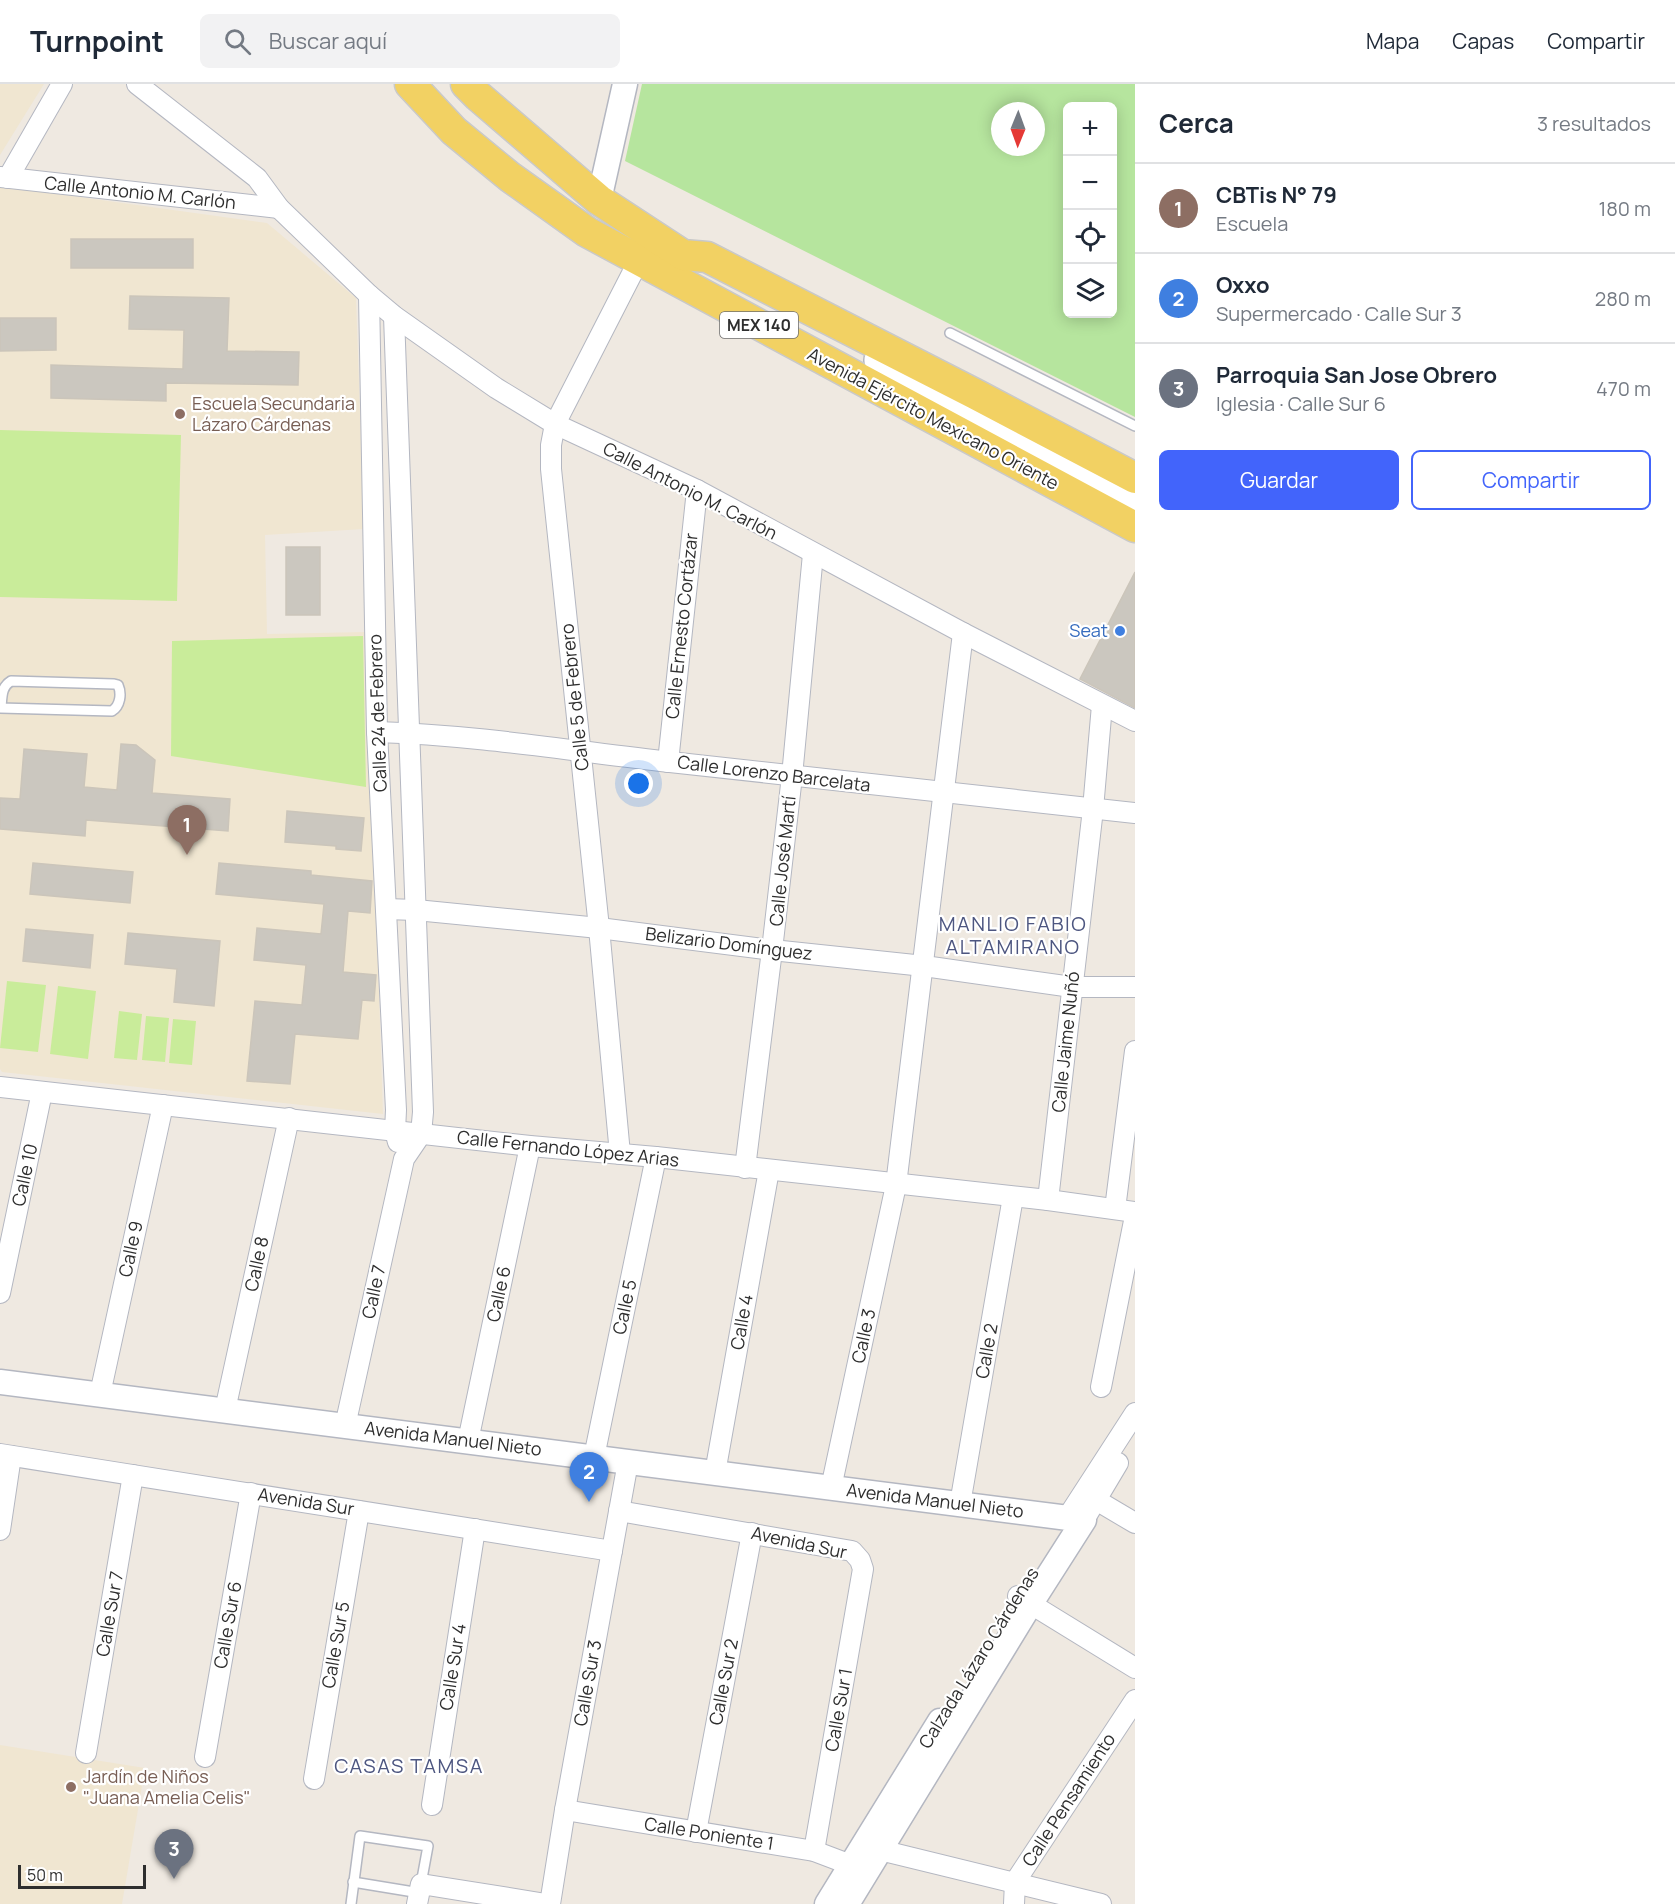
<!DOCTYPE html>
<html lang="es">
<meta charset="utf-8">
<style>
body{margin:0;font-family:Manrope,sans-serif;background:#f2f2f3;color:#1f2937}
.controls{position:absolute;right:18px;top:18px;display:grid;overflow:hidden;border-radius:9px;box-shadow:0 3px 15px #0003}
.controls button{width:54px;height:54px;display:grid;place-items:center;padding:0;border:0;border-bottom:2px solid #e0e1e3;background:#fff;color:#1f2937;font:30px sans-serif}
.compass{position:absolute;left:991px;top:18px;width:54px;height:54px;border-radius:50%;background:#fff;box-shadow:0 3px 15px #0003;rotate:181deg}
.scale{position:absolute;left:18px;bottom:15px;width:128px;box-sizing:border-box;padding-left:6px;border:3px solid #2e2e2e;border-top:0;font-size:16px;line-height:21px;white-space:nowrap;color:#2e2e2e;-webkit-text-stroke:4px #fff;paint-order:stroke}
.you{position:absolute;left:639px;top:700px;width:21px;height:21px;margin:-15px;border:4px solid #fff;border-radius:50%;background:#1a73e8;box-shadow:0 0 0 9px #1a73e833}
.badge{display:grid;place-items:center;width:39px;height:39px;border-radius:50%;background:#4264fb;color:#fff;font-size:20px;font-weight:700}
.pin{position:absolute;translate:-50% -50px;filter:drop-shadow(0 2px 3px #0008)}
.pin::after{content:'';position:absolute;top:32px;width:21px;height:18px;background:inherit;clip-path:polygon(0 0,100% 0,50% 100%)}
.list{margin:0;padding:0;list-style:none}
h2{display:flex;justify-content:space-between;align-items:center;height:78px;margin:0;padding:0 24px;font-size:26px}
h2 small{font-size:20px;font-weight:400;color:#747a83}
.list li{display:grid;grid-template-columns:39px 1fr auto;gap:18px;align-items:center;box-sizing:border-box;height:90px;padding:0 24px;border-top:2px solid #e0e1e3}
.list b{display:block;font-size:22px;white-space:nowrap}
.list p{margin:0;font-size:20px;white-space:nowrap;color:#747a83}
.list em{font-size:20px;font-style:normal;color:#747a83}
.actions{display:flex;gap:12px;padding:18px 24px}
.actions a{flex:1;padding:14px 0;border:2px solid #4264fb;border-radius:9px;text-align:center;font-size:21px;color:#4264fb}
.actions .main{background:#4264fb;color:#fff}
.icon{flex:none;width:33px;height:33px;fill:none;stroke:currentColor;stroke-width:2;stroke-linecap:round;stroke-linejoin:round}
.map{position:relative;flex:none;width:1135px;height:1820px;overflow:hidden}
header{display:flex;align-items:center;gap:36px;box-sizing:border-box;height:84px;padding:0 30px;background:#fff;border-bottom:2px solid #e0e1e3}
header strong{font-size:28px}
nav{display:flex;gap:33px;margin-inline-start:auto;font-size:21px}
.search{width:420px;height:54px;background:#f2f2f3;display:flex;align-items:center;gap:15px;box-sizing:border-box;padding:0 21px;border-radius:9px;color:#747a83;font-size:22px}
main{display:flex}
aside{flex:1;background:#fff}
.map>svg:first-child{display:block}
.education{fill:#f0e6d1}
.green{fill:#b6e59e;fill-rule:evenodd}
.pitch{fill:#c9ec9a}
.building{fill:#cbc7bf;stroke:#cbc5ba;stroke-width:1.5}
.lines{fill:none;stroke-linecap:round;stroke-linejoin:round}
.service-casing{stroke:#b4b7c1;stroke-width:12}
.minor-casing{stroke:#b4b7c1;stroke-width:22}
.tertiary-casing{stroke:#b4b7c1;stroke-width:27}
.secondary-casing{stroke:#b4b7c1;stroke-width:30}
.primary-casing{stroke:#c9c9c9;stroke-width:33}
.service{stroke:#fff;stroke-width:9}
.minor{stroke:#fff;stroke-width:20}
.tertiary{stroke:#fff;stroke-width:24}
.secondary{stroke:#fff;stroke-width:27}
.primary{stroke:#f2d163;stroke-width:30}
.education-dot{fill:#8d6e63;stroke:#fff;stroke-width:2}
.shop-dot{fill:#3f7fe0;stroke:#fff;stroke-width:2}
.labels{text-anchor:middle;stroke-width:4.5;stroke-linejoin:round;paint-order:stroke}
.shield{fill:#fff;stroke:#6d6d6d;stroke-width:1.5}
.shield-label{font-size:16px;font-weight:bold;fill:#2e2e2e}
.street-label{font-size:18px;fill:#2e2e2e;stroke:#fff}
.education-label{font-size:18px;fill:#785e54;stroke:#fff;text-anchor:start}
.shop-label{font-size:18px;fill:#366cbe;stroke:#fff;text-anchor:end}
.neighbourhood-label{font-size:20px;letter-spacing:1.5px;fill:#4d5680;stroke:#fff}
</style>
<header>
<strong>Turnpoint</strong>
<div class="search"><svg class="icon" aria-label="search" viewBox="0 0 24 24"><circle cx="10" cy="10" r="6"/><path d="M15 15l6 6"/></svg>Buscar aquí</div>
<nav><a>Mapa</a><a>Capas</a><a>Compartir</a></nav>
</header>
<main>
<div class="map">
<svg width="1135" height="1820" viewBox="0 0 1135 1820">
<rect width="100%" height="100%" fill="#efe9e1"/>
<g class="education">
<path d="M0,0h44l-44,71z"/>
<path d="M0,102l267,37 89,75 8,231 -99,6 2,99 100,-2 16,482 -381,-42 -2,-3z"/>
<path d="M0,1661l145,23 -23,136h-122z"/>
</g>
<path class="green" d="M642,0h493v333l-510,-256zM1068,22h44v208h-44zM1000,27h36v36h-36z"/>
<g class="pitch">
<path d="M0,346l181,5 -4,166 -177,-4z"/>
<path d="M363,552l3,151 -195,-31 1,-115z"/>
<path d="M7,897l39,4 -8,67 -38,-4z"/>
<path d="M58,902l38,5 -8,68 -38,-5z"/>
<path d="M119,927l23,3 -5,46 -23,-2z"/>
<path d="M146,932l23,2 -4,44 -23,-2z"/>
<path d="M173,935l23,2 -4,44 -23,-2z"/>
</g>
<g class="building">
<rect x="71" y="155" width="122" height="29"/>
<path d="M130,212l99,2 -2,53 72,1 -1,33 -132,-2v18l-115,-3v-33l132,4 1,-39 -55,-1z"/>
<path d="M0,234h56v32l-56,1z"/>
<rect x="286" y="463" width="34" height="68"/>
<path d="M1135,488v136l-55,-29z"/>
<path d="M121,660l15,1 19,15 -3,33 78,6 -2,32 -142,-11 -1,16 -85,-7v-31l20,1 4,-50 63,5 -3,33 33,3z"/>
<path d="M287,727l77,7 -3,33 -25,-2v-3l-51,-4z"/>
<path d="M33,779l100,9 -3,31 -100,-9z"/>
<path d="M219,779l92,8v4l61,6 -2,32 -22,-2 -5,61 33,3 -2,26 -12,-1 -4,39 -63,-5 -5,50 -43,-3 8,-80 47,4 4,-40 -52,-5 3,-32 64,6 3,-30 -108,-10z"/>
<path d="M26,845l67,6 -3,33 -67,-7z"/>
<path d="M128,849l92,8 -6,65 -40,-4 3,-33 -52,-5z"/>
</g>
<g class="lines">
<defs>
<g id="service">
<path d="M950,249l185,93"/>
<path d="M0,624l112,3c8,-5 10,-17 6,-26l-4,-1 -103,-3c-10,6 -9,16 -10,27"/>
<path d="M353,1798l67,11"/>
<path d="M351,1820l9,-68 68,10 -7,38"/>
</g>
<g id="minor">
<path d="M137,0l120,94 22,30 90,87 25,21 102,72 59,36 142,66 266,143 172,88"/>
<path d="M0,93l279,31"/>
<path d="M8,94l54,-94"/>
<path d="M369,211l8,437 19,378 -1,21 3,11"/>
<path d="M377,648c98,3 196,19 293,30 155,18 310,35 465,51"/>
<path d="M668,678l29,-272"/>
<path d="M386,825l30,1 183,18 173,22 152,16 148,21h63"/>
<path d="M0,1003l530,59 126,11 392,43 87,12"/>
<path d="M620,1070l-21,-226 -48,-459v-24l4,-21 84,-164"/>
<path d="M745,1084l27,-218 20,-174 21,-222"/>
<path d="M1048,1116l45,-391 9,-104"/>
<path d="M1115,1125l20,-158"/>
<path d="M0,1209l42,-201"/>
<path d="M1101,1303l34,-171"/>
<path d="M100,1310l63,-289"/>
<path d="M225,1326l64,-292"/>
<path d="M345,1342l59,-267 17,-25 2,-22 -29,-796"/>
<path d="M468,1357l62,-295"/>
<path d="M0,1370l612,97"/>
<path d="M594,1373l62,-300"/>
<path d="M715,1389l54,-303"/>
<path d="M831,1404l65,-303 67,-552"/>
<path d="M1086,1410l49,29"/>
<path d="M960,1420l53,-307"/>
<path d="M619,1427l233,40 8,9 3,9 -49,282"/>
<path d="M1067,1434l68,-105"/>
<path d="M1084,1436l34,-57"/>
<path d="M0,1446l11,-74"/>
<path d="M1018,1512l117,72"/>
<path d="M86,1669l47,-278"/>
<path d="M205,1673l46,-264"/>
<path d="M314,1695l45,-268"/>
<path d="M432,1721l43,-276"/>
<path d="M565,1726l249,41 37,14"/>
<path d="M696,1748l56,-299"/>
<path d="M880,1766l221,54"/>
<path d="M417,1820l4,-20 125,20"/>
<path d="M550,1820l15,-94 63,-348"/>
<path d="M1014,1820l1,-22 120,-182"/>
</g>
<g id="tertiary">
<path d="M599,116l26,-116"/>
<path d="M0,1298l1084,138 -53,83 -184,301"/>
<path d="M827,1820l113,-183"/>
</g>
<path id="secondary" d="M878,276l257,140"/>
<g id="primary">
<path d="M410,0l44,47 56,46 77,55 548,295"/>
<path d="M466,0l12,12 121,104 84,55 24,2 268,137 160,84"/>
</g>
</defs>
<use href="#service" class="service-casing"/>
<use href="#minor" class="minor-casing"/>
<use href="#tertiary" class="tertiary-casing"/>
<use href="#secondary" class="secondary-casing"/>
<use href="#primary" class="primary-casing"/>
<use href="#service" class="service"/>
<use href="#minor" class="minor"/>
<use href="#tertiary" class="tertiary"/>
<use href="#secondary" class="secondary"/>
<use href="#primary" class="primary"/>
</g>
<g class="education-dot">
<circle cx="180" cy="330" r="6"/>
<circle cx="71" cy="1703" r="6"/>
</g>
<circle class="shop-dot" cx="1120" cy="547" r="6"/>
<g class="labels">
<rect class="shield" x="720" y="228" width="78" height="26" rx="4.5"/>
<g class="shield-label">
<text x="759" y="247">MEX 140</text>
</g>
<g class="street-label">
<text transform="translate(140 109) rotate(6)" y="6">Calle Antonio M. Carlón</text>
<text transform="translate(933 335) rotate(28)" y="6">Avenida Ejército Mexicano Oriente</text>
<text transform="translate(690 407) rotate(27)" y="6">Calle Antonio M. Carlón</text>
<text transform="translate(682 542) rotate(-84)" y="6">Calle Ernesto Cortázar</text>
<text transform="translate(575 613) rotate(-96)" y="6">Calle 5 de Febrero</text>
<text transform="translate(378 629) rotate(-92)" y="6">Calle 24 de Febrero</text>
<text transform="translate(774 690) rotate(7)" y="6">Calle Lorenzo Barcelata</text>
<text transform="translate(783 777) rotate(-84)" y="6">Calle José Martí</text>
<text transform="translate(729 860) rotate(7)" y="6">Belizario Domínguez</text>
<text transform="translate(1066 958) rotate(-84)" y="6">Calle Jaime Nuñó</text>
<text transform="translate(568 1065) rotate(6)" y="6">Calle Fernando López Arias</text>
<text transform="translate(25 1091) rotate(-78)" y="6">Calle 10</text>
<text transform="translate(131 1165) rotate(-78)" y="6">Calle 9</text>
<text transform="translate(257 1180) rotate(-78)" y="6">Calle 8</text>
<text transform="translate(374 1208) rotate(-78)" y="6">Calle 7</text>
<text transform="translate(499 1210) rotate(-78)" y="6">Calle 6</text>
<text transform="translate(625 1223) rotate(-78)" y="6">Calle 5</text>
<text transform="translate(742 1238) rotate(-80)" y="6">Calle 4</text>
<text transform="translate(864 1252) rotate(-78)" y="6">Calle 3</text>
<text transform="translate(987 1267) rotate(-80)" y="6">Calle 2</text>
<text transform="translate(453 1355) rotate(7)" y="6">Avenida Manuel Nieto</text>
<text transform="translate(935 1417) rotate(7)" y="6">Avenida Manuel Nieto</text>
<text transform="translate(306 1418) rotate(9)" y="6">Avenida Sur</text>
<text transform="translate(799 1459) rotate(12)" y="6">Avenida Sur</text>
<text transform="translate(110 1530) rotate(-80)" y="6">Calle Sur 7</text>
<text transform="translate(228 1541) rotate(-80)" y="6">Calle Sur 6</text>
<text transform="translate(336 1561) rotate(-80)" y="6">Calle Sur 5</text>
<text transform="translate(979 1574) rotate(-58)" y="6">Calzada Lázaro Cárdenas</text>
<text transform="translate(453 1583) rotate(-81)" y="6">Calle Sur 4</text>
<text transform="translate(724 1598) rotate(-79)" y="6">Calle Sur 2</text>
<text transform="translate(588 1599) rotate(-80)" y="6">Calle Sur 3</text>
<text transform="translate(839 1626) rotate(-80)" y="6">Calle Sur 1</text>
<text transform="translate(1069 1716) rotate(-57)" y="6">Calle Pensamiento</text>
<text transform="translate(709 1750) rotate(9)" y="6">Calle Poniente 1</text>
</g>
<g class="education-label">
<text x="192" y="326">Escuela Secundaria<tspan x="192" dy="21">Lázaro Cárdenas</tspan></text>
<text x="83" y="1699">Jardín de Niños<tspan x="83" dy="21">"Juana Amelia Celis"</tspan></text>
</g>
<g class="shop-label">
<text x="1108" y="553">Seat</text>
</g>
<g class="neighbourhood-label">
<text x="1013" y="847">MANLIO FABIO<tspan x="1013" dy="23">ALTAMIRANO</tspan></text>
<text x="409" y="1689">CASAS TAMSA</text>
</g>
</g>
</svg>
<div class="controls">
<button>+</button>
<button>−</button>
<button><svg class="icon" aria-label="locate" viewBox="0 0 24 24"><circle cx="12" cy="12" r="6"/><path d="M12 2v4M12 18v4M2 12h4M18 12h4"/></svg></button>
<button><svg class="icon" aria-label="layers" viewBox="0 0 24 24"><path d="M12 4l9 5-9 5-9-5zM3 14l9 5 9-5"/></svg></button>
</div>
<svg class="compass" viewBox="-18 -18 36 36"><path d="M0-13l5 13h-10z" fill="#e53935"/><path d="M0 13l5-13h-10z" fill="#747a83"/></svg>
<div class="scale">50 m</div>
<div class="you"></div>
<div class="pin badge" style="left:187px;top:771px;background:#8d6e63">1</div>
<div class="pin badge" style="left:589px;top:1418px;background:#3f7fe0">2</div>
<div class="pin badge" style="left:174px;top:1795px;background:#6b7280">3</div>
</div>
<aside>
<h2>Cerca<small>3 resultados</small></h2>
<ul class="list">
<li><span class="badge" style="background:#8d6e63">1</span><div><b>CBTis N° 79</b><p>Escuela</p></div><em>180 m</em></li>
<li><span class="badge" style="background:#3f7fe0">2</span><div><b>Oxxo</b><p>Supermercado · Calle Sur 3</p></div><em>280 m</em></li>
<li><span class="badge" style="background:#6b7280">3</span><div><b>Parroquia San Jose Obrero</b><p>Iglesia · Calle Sur 6</p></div><em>470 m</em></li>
</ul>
<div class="actions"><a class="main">Guardar</a><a>Compartir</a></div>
</aside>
</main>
